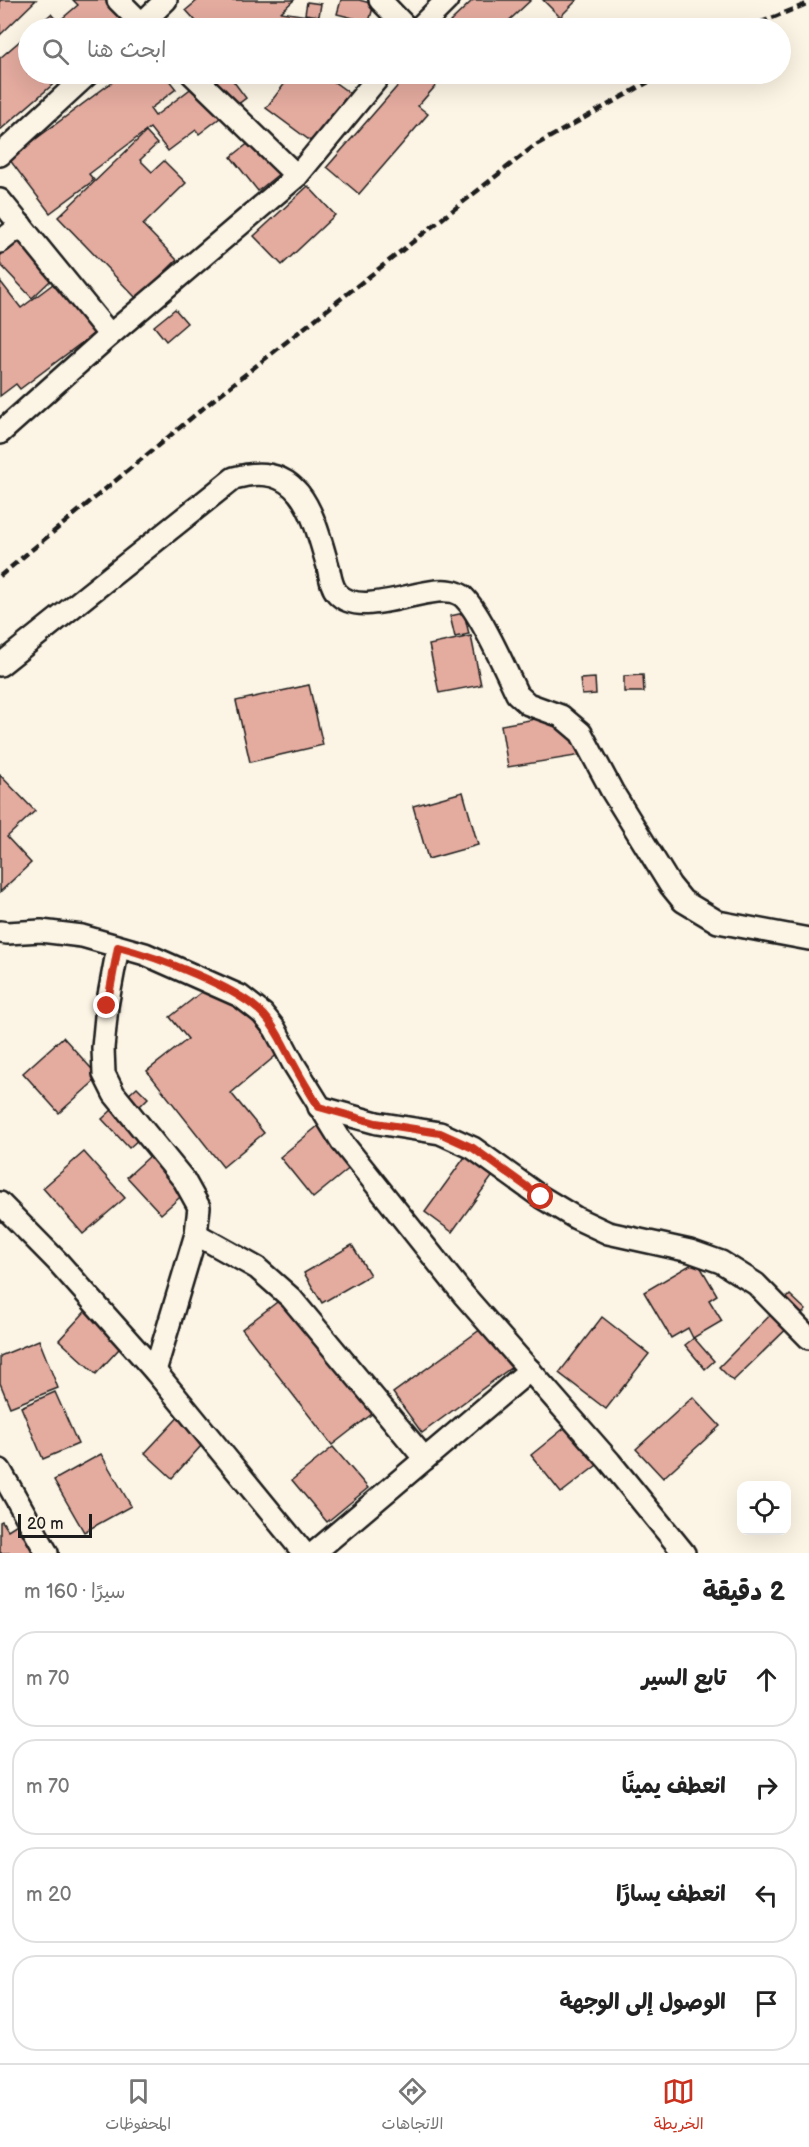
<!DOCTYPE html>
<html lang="ar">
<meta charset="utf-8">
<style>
body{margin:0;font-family:"Balsamiq Sans","Playpen Sans Arabic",sans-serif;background:#f6f6f6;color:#222;direction:rtl}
.controls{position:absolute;right:18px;bottom:18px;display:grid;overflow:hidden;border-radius:12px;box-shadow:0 6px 24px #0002}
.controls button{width:54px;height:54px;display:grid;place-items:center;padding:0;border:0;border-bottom:2px solid #e0e0e0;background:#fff;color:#222;font:30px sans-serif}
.scale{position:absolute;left:18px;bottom:15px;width:74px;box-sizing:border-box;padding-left:6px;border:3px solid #1c1c1c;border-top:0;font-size:16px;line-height:21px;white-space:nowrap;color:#1c1c1c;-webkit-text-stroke:4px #fcf5e5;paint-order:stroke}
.stop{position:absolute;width:18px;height:18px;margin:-14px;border:4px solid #c8321e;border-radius:50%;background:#fff}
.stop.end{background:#c8321e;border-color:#fff;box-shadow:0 2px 6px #0008}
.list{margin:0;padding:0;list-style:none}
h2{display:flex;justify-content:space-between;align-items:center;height:78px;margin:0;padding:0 24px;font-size:26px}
h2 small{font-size:20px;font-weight:400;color:#767676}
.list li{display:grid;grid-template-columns:39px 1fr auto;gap:18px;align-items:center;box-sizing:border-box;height:96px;margin:0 12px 12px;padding:0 12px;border:2px solid #e0e0e0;border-radius:24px}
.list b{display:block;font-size:22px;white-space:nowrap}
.list em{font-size:20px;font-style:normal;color:#767676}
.icon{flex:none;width:33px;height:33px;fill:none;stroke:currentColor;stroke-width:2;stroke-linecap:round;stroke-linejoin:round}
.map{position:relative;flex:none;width:809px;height:1553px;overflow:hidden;direction:ltr}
.search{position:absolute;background:#fff;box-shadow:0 6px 24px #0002;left:18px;right:18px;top:18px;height:66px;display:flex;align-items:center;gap:15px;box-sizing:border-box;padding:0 21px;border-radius:33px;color:#767676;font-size:22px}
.sheet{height:510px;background:#fff}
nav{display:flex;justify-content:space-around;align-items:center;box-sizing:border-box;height:84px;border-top:2px solid #e0e0e0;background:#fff;font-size:16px;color:#767676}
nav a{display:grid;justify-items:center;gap:3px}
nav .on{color:#c8321e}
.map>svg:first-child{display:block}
.building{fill:#e4ab9f;stroke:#1c1c1c;stroke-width:1.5}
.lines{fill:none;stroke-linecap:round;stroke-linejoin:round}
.street-casing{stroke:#1c1c1c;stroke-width:26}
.street{stroke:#fcf5e5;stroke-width:21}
.rail{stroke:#1c1c1c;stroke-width:4.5;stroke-dasharray:9 4.5;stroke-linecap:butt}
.route{stroke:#c8321e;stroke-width:8}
</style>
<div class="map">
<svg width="809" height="1553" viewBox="0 0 809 1553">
<rect width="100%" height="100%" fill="#fcf5e5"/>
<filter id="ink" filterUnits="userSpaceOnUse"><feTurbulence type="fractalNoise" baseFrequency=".0167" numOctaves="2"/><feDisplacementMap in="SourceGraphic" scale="12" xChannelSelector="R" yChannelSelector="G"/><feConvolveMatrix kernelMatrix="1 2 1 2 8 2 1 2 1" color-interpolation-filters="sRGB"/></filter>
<g filter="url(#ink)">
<g class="building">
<path d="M0,0h36l-36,35z"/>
<path d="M73,0h57l9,10 -22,18h-82l16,-14 7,8 20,-17z"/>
<path d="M198,0h96l-13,12 88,13 -1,3h-166l-16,-18z"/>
<path d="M341,0h18l15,4 -5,18 -32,-8z"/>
<path d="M473,0h58l-30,28h-44l-7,-6z"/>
<path d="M543,0h34l-17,17z"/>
<path d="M307,2l14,2 -2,12 -14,-2z"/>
<path d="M28,34v40h37l-65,56v-72z"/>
<path d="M123,74h41l12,15 -26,20 5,7 55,-42h18l18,24 -47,36 -3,-4 -28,21 -18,-23 -61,46 5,6 -44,33 -41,-54z"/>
<path d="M292,74h31l28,20 15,-20h10l-56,74 -54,-40z"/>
<path d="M408,74h21l10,8 -21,24 10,8 -69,80 -32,-27z"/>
<path d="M264,131l27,33 -33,27 -27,-34z"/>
<path d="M146,132l11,12 -17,16 12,12 12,-11 22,22 -43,42 34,35 -40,39 -79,-82z"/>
<path d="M308,186l27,29 -53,50 -28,-29z"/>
<path d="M30,228l36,38 -34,32 -32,-34v-8z"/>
<path d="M69,272l39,51 -88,66 -4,-5 -16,12v-115l21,27z"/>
<path d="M175,309l12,14 -21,18 -12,-15z"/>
<path d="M464,613l5,21 -14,3 -5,-21z"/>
<path d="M471,636l10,49 -42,8 -10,-48z"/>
<path d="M643,675l1,17h-20v-16z"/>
<path d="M595,678l1,16 -14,1 -2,-16z"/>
<path d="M309,685l14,60 -73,17 -14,-61z"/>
<path d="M575,712l7,43 -74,12 -7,-42z"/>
<path d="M0,775l35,36 -28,26 24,26 -31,29z"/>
<path d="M463,792l15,53 -50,14 -15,-53z"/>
<path d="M218,979l61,74 -48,40 33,40 -41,34 -76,-96 41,-32 -18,-22z"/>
<path d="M63,1037l36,40 -40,36 -36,-40z"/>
<path d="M137,1087l11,11 -14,14 16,17 -21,19 -27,-29z"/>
<path d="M324,1121l33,41 -44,36 -33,-41z"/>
<path d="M162,1145l34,38 -35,31 -34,-37z"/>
<path d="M470,1150l27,20 -45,62 -27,-20z"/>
<path d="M84,1152l41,46 -42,36 -40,-46z"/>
<path d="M352,1245l18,30 -48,28 -18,-30z"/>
<path d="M697,1261l20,34 -8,5 13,21 -29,17 -5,-10 -17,10 -27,-46z"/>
<path d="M790,1295l16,15 -73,71 -14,-14z"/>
<path d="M285,1296l96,111 -49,38 -90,-116z"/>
<path d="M92,1304l37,34 -33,36 -37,-34z"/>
<path d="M602,1317l47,37 -43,55 -47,-36z"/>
<path d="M488,1324l28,40 -94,69 -29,-40z"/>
<path d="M694,1338l20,23 -9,8 -20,-24z"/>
<path d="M39,1340l19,48 -48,19 -10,-24v-27z"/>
<path d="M55,1392l23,52 -35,15 -22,-52z"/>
<path d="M693,1397l27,29 -57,52 -27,-29z"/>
<path d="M185,1410l26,25 -39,43 -27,-25z"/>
<path d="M578,1417l32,38 -49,38 -30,-38z"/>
<path d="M333,1447l35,41 -41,34 -35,-42z"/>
<path d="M101,1454l30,52 -47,26 -30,-52z"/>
<path d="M25,1519l21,34h-46v-31l2,-1 6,9z"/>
</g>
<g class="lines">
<defs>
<g id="street">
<path d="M118,0l28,28"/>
<path d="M380,0l27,28"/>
<path d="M137,28l29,-28"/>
<path d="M419,28l28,-28"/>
<path d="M192,74l105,102"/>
<path d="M0,155l88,-81"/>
<path d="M0,200l110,135"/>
<path d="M0,242l21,-17"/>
<path d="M0,433l110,-98 187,-159 84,-102"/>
<path d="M0,665l234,-187c66,-19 79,36 93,85 3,9 3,22 10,30 26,30 98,-16 124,2 17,12 46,78 56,99l11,10 33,12 20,17 31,58 58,94 13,16 35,21 91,17"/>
<path d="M0,932l7,1 34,-2 41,5 63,18 95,42 23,18 12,15 18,34 49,79 121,152 147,168 74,91"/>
<path d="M118,947l-11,59 -4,42 1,26 10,20 70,86 15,27 -3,27 -41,137"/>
<path d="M319,1107l58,16 63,10 33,15 68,49 35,21 32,15 82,18 31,11 35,22 53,54"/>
<path d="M0,1203l58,59 97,109 149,182"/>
<path d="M196,1234l61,34 34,30 134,161"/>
<path d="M0,1470l47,83"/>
<path d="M314,1553l216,-183"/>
</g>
</defs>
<use href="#street" class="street-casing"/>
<use href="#street" class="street"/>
<g class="rail">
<path d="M747,28l62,-25"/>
<path d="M0,576l218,-180 316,-250 129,-72"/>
</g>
</g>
</g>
<g class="lines" filter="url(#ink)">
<path class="route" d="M107,1006l11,-59c39,10 120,40 146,68 13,14 20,32 29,48 8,15 17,30 26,44l57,16 64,10 33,15 68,49"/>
</g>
</svg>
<div class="controls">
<button><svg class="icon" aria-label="locate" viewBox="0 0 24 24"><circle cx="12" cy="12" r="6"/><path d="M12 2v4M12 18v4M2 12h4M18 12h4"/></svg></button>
</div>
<div class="scale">20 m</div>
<div class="stop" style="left:541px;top:1197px"></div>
<div class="stop end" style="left:107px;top:1006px"></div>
<div class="search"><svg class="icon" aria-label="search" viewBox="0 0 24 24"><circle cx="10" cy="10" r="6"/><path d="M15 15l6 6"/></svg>ابحث هنا</div>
</div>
<section class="sheet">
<h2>2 دقيقة<small>سيرًا · 160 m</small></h2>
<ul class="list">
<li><svg class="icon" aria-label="ahead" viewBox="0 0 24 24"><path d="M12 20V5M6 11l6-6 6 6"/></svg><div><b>تابع السير</b></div><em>70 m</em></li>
<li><svg class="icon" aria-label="right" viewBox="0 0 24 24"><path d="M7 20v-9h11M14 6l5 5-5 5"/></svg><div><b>انعطف يمينًا</b></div><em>70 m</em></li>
<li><svg class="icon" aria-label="left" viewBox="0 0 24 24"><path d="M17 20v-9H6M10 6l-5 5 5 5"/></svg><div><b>انعطف يسارًا</b></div><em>20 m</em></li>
<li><svg class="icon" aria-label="arrive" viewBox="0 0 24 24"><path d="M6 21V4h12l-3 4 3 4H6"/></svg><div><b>الوصول إلى الوجهة</b></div></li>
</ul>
</section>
<nav>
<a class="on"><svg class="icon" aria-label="map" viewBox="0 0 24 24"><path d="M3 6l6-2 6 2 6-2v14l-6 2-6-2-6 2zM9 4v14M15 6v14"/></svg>الخريطة</a>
<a><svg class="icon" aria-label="directions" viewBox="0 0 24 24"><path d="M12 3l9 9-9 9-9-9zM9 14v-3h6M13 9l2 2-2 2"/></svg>الاتجاهات</a>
<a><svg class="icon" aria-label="saved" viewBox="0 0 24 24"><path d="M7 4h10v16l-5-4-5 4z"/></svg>المحفوظات</a>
</nav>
